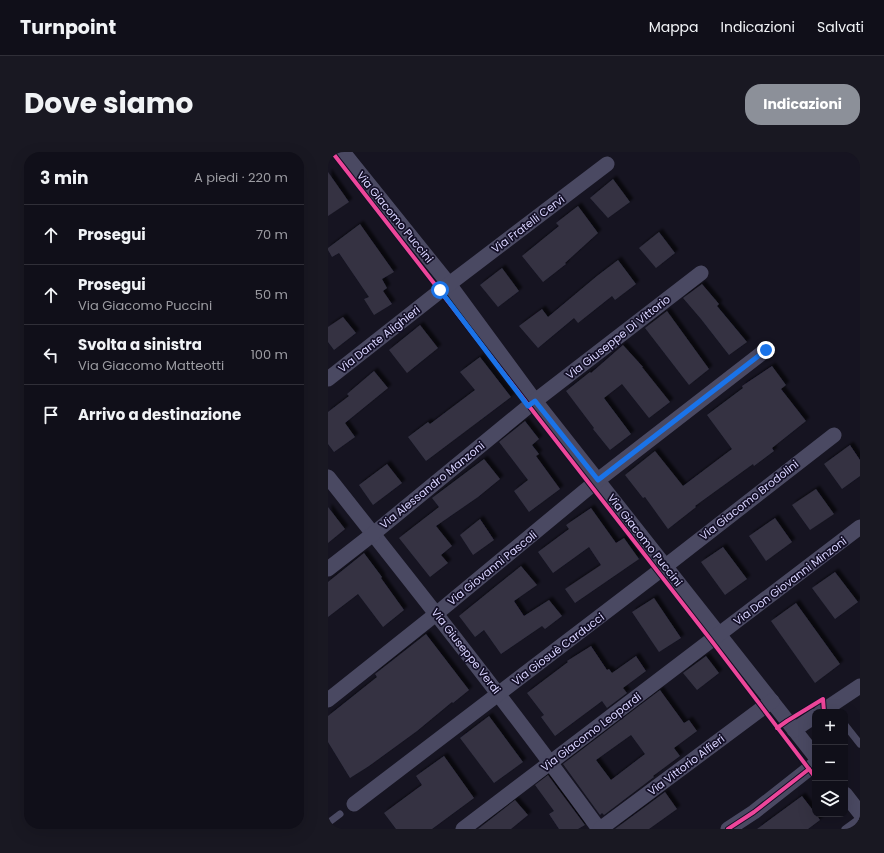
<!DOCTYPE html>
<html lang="it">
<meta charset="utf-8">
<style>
body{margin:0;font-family:Poppins,sans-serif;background:#191822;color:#f1f3f6}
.controls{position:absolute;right:12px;bottom:12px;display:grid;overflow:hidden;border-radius:8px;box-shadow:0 4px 16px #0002}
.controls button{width:36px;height:36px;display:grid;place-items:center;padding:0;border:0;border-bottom:1px solid #302f38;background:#100f19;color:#f1f3f6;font:20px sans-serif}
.stop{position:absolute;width:12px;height:12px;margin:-9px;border:3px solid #1a73e8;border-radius:50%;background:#fff}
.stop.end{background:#1a73e8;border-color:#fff;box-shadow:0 1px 4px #0008}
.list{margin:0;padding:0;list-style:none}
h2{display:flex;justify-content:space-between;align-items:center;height:52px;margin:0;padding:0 16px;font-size:17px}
h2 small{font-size:13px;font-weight:400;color:#9c9ca2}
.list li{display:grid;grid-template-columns:26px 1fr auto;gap:12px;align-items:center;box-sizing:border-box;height:60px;padding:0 16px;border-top:1px solid #302f38}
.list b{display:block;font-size:15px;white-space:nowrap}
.list p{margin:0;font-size:13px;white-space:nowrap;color:#9c9ca2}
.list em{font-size:13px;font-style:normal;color:#9c9ca2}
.icon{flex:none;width:22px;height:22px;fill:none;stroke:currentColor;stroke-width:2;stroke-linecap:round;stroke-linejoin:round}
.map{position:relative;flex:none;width:532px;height:677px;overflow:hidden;border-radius:16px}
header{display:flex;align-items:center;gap:24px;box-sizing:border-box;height:56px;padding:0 20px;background:#100f19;border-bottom:1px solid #302f38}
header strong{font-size:19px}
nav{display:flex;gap:22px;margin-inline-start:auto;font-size:14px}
.intro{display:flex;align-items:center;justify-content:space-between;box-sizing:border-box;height:96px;padding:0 24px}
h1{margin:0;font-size:28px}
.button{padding:10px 18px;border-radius:16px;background:#8c9099;color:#fff;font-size:14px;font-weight:700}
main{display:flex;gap:24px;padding:0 24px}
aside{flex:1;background:#100f19;border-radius:16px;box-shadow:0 4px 16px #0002}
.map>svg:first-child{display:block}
.building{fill:#343243;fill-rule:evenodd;filter:url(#shadow)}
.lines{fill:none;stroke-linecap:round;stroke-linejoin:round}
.service{stroke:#4a4962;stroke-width:7}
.minor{stroke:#4a4962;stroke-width:15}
.cycleway-casing{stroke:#130f26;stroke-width:6}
.cycleway{stroke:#ed469a;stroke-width:4}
.route{stroke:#1a73e8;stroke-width:5}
.labels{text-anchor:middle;stroke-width:3.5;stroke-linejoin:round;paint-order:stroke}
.street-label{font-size:11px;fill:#d9d4ff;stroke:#130f26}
</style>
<header>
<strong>Turnpoint</strong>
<nav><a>Mappa</a><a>Indicazioni</a><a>Salvati</a></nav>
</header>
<div class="intro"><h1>Dove siamo</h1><a class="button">Indicazioni</a></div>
<main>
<aside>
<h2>3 min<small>A piedi · 220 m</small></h2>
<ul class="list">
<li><svg class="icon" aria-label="ahead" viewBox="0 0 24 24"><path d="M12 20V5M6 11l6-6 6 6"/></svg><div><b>Prosegui</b></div><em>70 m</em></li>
<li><svg class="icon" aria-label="ahead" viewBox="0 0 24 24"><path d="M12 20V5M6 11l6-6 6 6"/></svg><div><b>Prosegui</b><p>Via Giacomo Puccini</p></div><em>50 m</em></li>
<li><svg class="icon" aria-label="left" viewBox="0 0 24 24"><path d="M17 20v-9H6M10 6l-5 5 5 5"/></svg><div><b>Svolta a sinistra</b><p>Via Giacomo Matteotti</p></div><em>100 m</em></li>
<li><svg class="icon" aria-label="arrive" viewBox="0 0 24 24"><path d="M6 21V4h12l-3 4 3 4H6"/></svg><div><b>Arrivo a destinazione</b></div></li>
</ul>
</aside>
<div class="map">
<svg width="532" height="677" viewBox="0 0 532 677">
<defs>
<filter id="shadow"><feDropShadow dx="3.5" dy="-3.5" stdDeviation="1" flood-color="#0009"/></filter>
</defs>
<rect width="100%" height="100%" fill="#161421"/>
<g class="building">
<path d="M0,20l21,30 -21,14z"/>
<path d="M285,27l17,23 -22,16 -18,-20z"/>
<path d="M250,54l20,27 -33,30 1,1 -23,18 -21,-26 37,-30 -3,-3z"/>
<path d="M32,72l34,48 -12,7 5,9 -4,3 9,13 -18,11 -10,-16 5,-2 -30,-44 -7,4 -4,-7v-2z"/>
<path d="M331,80l16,21 -19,15 -17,-20z"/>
<path d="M290,108l18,24 -21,16 -3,-4 -34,27 -4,-5 -36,30 -19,-22 23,-17 6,8 49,-41z"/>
<path d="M174,116l17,23 -21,16 -18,-22z"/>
<path d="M374,132l17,20 -2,2 30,36 -18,13 -28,-36 -18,-21z"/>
<path d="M339,159l42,58 -20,16 -44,-57z"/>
<path d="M15,165l13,16 -22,17 -6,-8v-15z"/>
<path d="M92,173l18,23 -31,25 -18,-23z"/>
<path d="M295,193l20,22h-1l28,35 -21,16 -27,-34 -18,14 27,36 -21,16 -17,-21 1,-1 -28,-37 24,-19 1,1z"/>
<path d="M152,205l31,40 -85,64 -18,-24 20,-15 2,2 45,-34 -15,-18z"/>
<path d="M444,214l14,19 -5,4 25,32 -34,27 2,3 -20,15 -1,-2 -58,42 1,1 -28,22 -23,-32 -2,1 -18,-23 30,-24 28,35 49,-37 -25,-34 36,-27 -1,-2z"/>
<path d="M46,219l14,17 -43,35 10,14 -21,15 -6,-8v-32l21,-16 -2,-2z"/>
<path d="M197,269l14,18 -7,6 7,9 -3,2 24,33 -31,23 -15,-21 14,-11 -29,-38z"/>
<path d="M522,293l10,15v16l-18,13 -18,-25z"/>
<path d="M156,307l16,20 -22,18 -42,29 16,20 -11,9 7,8 -18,14 -31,-39 40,-31 -7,-9z"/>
<path d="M59,312l15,19 -29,22 -14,-20z"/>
<path d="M488,337l18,25 -24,16 -18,-25z"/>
<path d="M0,355l17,22 -17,14z"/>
<path d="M263,356l25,35 8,-5 15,21 -64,44 -10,-14 36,-24 -12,-18 -36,26 -15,-21 31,-23 -3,-4z"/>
<path d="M447,366l17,24 -26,19 -17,-25z"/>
<path d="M152,367l14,21 -21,15 -13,-20z"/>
<path d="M395,395l24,32 -22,16 -24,-33z"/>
<path d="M36,401l18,24 -1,1 23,32 -21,17 -25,-33 -30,23v-35z"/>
<path d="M193,414l16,19 -23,16 10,15 25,-16 13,16 -17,13 -3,-3 -41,28 -17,-24 -9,7 -16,-21z"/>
<path d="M507,420l23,30 -23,17 -23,-31z"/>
<path d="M326,446l27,40 -22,14 -27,-40z"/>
<path d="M468,451l44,61 -25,19 -44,-62z"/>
<path d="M98,482l43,56 -16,13 -1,-1 -35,29 -48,35 -19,12 -22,-36v-26l49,-39 -2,-3z"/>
<path d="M263,494l16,24 2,-1 3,4 24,-17 10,15 -23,17 4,5 -20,15 -5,-7 -47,35 -14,-19 3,-2 -17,-22 41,-31 -1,-1z"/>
<path d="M378,504l13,17 -22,17 -14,-17z"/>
<path d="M332,538l24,33 5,-3 8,11 -23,17 6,8 -27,20 1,1 -50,38 -2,-2 -2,2 -37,-51zM303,583l14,19 -34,26 -15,-20z"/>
<path d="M161,564l34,46 -29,21 -34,-45z"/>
<path d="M116,604l30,42 -42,31h-36l-12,-16 38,-28 -6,-9z"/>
<path d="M220,623l11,15 26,35 -7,4h-19l-10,-15 5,-3 -19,-26z"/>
<path d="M337,640l12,17 -28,20h-34z"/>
<path d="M474,644l13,17v1h1l4,6 -12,9h-51z"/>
<path d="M187,648l13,15 -17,14h-33z"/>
</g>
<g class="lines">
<g class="service">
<path d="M517,573l15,19"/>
<path d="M0,671l12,-9"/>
<path d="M517,677l15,-11"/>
</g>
<g class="minor">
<path d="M15,0l106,132 86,117 280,355"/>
<path d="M0,227l112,-88 167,-127"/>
<path d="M0,325c92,116 184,232 271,352"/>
<path d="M0,417l45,-35 162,-133 166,-128"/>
<path d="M0,548l108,-86 162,-134 168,-130"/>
<path d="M493,560l39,-26"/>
<path d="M466,578l21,-14"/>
<path d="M517,642l15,19"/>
<path d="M26,652l304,-232 176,-137"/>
<path d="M135,677l397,-302"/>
<path d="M272,677l172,-128"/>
<path d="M400,677l26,-17 61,-48"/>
</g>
<defs>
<g id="cycleway">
<path d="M4,0l108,139 89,115 182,234 104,137"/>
<path d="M449,576l10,-7 36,-22 1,13"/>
<path d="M400,677l26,-17 55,-43"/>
</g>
</defs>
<use href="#cycleway" class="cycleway-casing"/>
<use href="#cycleway" class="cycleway"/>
</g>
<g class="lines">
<path class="route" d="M112,138l88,116 7,-5 63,79 168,-130"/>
</g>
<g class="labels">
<g class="street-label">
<text transform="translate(67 65) rotate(51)" y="4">Via Giacomo Puccini</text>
<text transform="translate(200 72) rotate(-37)" y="4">Via Fratelli Cervi</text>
<text transform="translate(290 185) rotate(-38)" y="4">Via Giuseppe Di Vittorio</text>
<text transform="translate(51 187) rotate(-38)" y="4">Via Dante Alighieri</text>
<text transform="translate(104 333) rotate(-39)" y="4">Via Alessandro Manzoni</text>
<text transform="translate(421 348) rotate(-38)" y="4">Via Giacomo Brodolini</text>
<text transform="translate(317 388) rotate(52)" y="4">Via Giacomo Puccini</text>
<text transform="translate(164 416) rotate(-39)" y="4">Via Giovanni Pascoli</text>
<text transform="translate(462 429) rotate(-37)" y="4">Via Don Giovanni Minzoni</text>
<text transform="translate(230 497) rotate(-37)" y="4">Via Giosuè Carducci</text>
<text transform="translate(138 499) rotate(52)" y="4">Via Giuseppe Verdi</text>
<text transform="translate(263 580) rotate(-37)" y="4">Via Giacomo Leopardi</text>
<text transform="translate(358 613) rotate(-37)" y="4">Via Vittorio Alfieri</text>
</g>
</g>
</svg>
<div class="controls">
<button>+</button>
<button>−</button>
<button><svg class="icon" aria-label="layers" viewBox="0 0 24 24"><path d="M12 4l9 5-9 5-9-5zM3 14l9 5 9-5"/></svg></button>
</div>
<div class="stop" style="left:112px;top:138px"></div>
<div class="stop end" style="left:438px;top:198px"></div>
</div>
</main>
